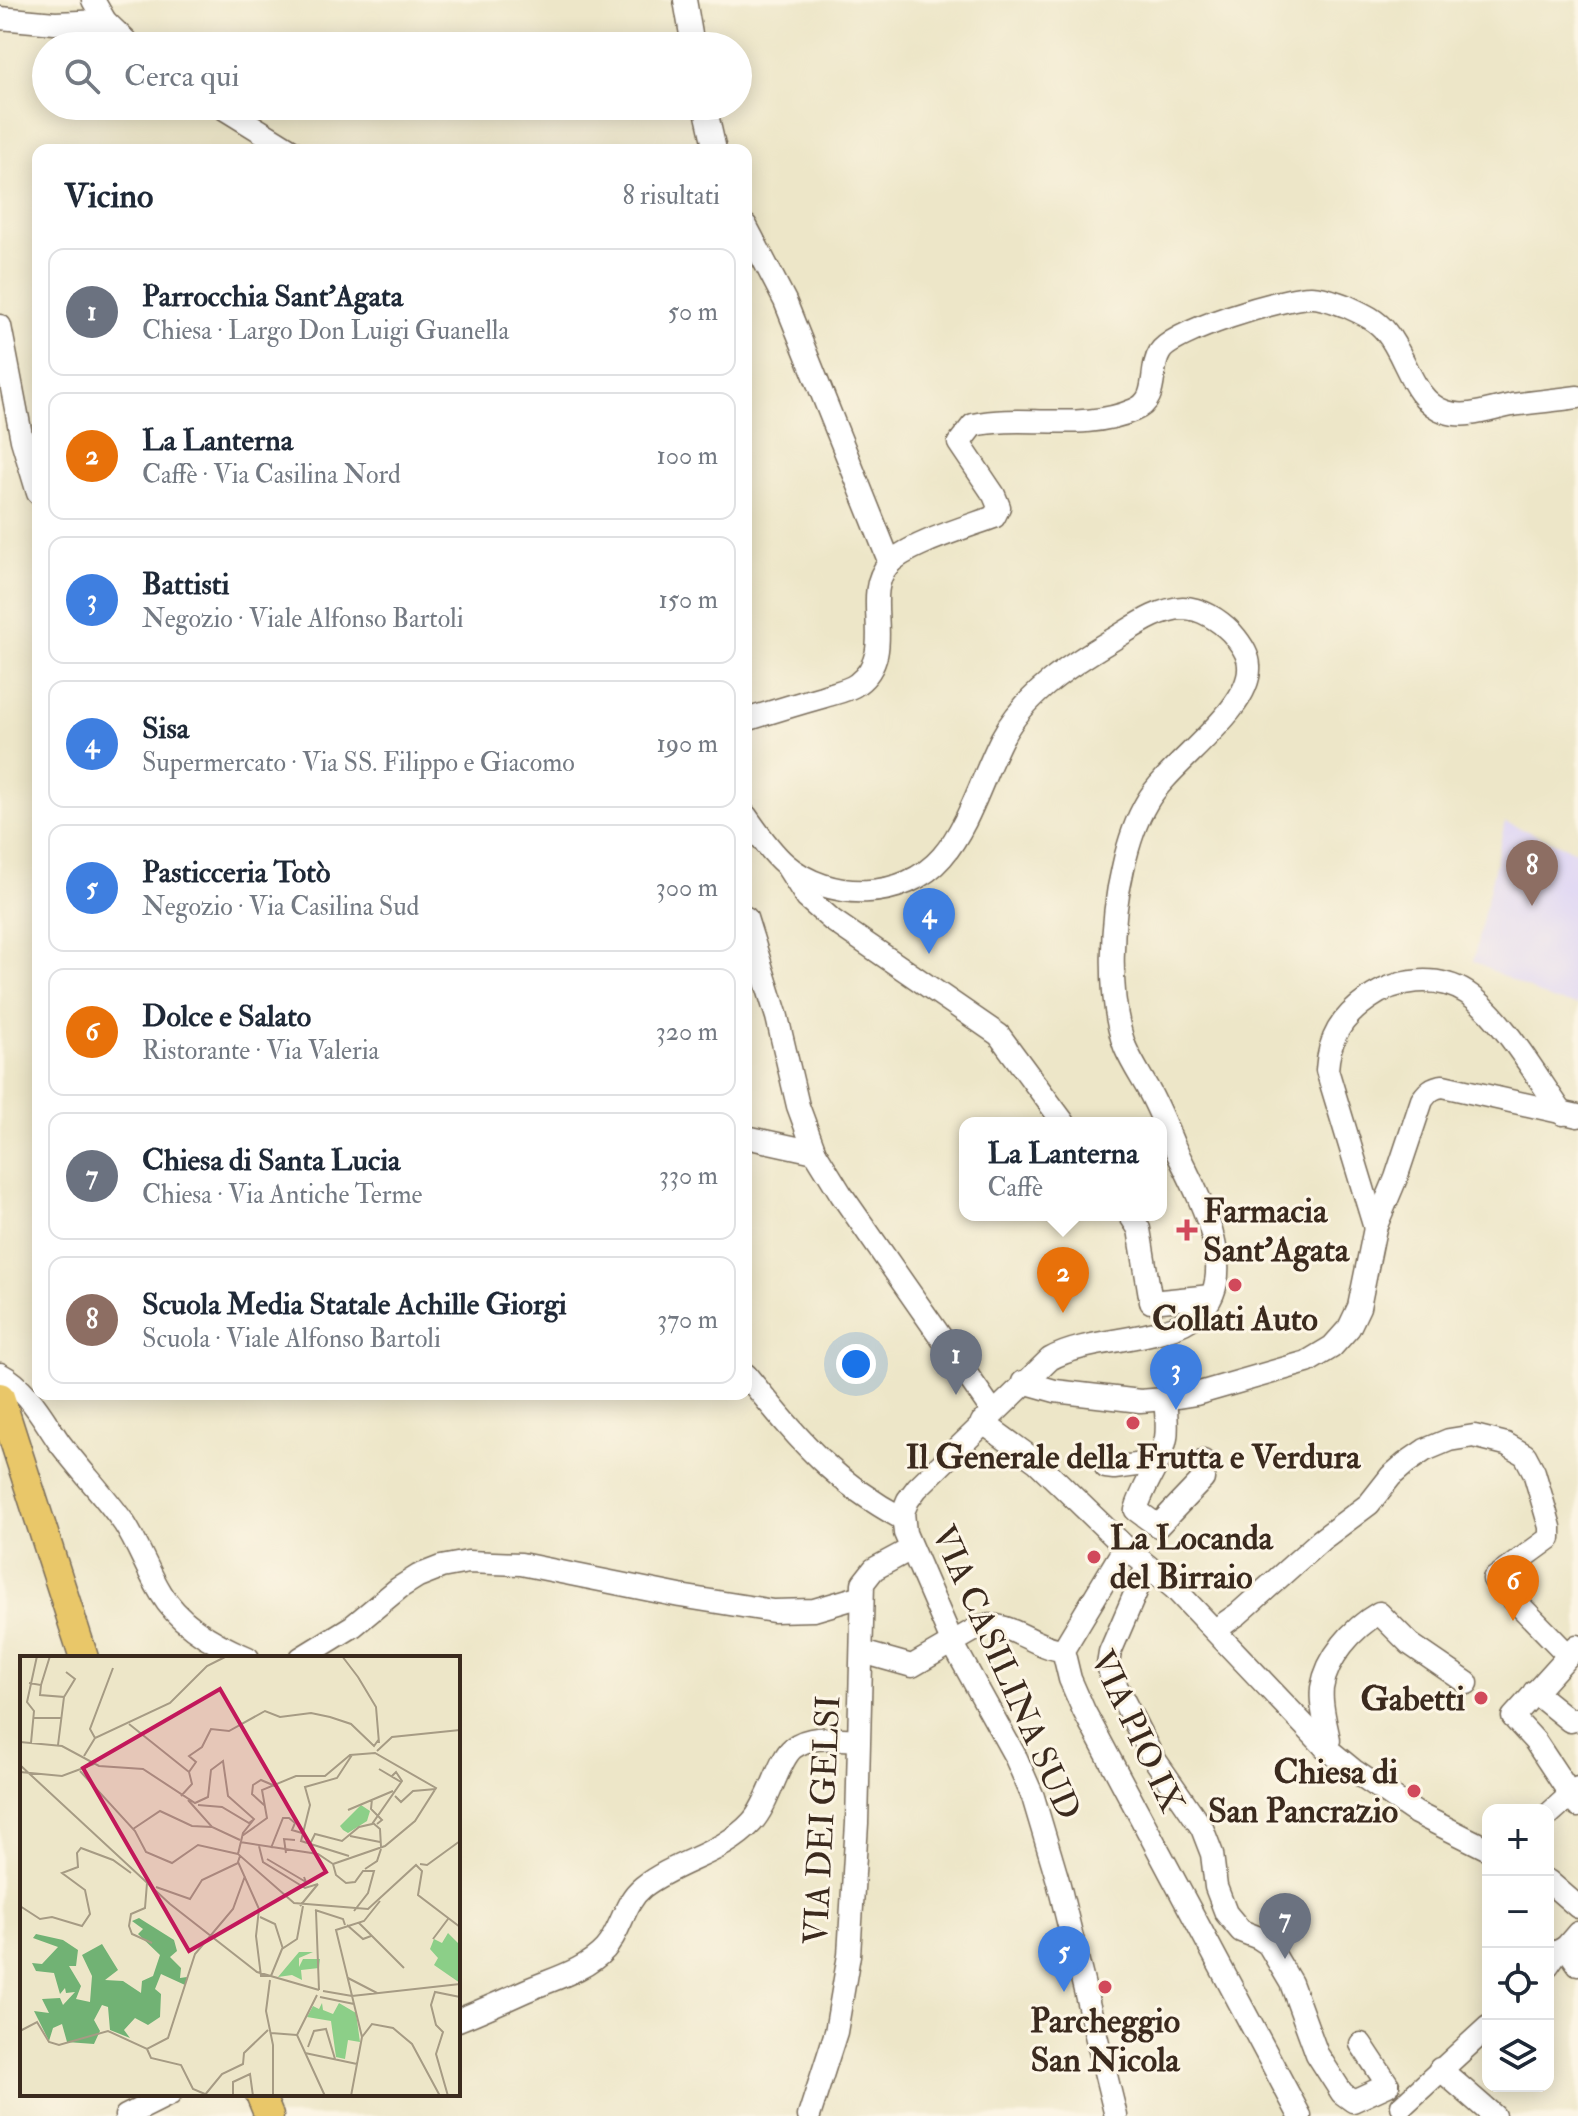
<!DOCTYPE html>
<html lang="it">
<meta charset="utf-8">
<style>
body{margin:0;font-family:"IM FELL Double Pica",serif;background:#f2f2f3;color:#1f2937}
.controls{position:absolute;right:24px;bottom:24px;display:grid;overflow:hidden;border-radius:16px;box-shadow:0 4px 20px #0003}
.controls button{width:72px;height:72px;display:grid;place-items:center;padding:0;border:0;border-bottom:2px solid #e0e1e3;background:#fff;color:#1f2937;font:40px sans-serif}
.you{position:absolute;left:856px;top:1364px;width:28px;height:28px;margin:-20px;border:6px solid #fff;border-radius:50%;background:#1a73e8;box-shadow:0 0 0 12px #1a73e833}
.badge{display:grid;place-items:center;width:52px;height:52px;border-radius:50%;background:#1a73e8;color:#fff;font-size:26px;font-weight:700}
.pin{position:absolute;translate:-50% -66px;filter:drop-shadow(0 2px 4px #0008)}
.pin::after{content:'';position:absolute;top:42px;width:28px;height:24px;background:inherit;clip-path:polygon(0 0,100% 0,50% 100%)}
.popup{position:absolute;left:959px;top:1117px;width:208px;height:104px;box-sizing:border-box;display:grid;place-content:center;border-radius:16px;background:#fff;filter:drop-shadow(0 2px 6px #0005);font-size:26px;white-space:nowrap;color:#747a83}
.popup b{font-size:30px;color:#1f2937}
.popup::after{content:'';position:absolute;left:50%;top:100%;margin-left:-16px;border:16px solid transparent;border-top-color:#fff}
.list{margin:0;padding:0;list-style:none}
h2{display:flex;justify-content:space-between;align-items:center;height:104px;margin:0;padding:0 32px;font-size:34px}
h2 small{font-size:26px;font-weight:400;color:#747a83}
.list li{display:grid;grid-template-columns:52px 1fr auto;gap:24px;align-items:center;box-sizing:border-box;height:128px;margin:0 16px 16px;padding:0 16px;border:2px solid #e0e1e3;border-radius:16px}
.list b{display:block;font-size:30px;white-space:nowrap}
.list p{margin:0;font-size:26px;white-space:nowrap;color:#747a83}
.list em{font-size:26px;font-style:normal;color:#747a83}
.icon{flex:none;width:44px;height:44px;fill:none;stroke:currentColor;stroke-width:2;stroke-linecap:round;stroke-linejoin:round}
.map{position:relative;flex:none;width:1578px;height:2116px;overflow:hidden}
.search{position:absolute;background:#fff;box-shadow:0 4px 20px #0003;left:32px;top:32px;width:720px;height:88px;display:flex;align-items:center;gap:20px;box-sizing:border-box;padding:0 28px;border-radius:44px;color:#747a83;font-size:30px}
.panel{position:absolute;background:#fff;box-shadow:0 4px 20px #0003;left:32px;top:144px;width:720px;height:1256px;border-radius:16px}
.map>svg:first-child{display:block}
.built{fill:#ded5f5}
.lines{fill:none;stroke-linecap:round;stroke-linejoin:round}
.minor-casing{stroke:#796c5a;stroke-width:25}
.major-casing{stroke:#796c5a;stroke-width:31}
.minor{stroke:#fff;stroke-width:22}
.major{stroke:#e9c769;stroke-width:28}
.poi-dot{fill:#d1495b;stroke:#fcf5e5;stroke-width:3}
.labels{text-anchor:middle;stroke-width:6;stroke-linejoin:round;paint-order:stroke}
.poi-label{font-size:34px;font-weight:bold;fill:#3b2a1e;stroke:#fcf5e5}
.street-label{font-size:34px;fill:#3b2a1e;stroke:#fcf5e5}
.inset-road{fill:none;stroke:#a69b84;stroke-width:2}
.view{fill:#c2185b;fill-opacity:0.15;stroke:#c2185b;stroke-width:4}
.inset-edge{fill:none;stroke:#3b2a1e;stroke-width:4}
</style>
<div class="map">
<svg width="1578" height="2116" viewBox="0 0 1578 2116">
<rect width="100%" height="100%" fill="#fcf5e5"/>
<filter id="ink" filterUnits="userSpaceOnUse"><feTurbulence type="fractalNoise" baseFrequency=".0125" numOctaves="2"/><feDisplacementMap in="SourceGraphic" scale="16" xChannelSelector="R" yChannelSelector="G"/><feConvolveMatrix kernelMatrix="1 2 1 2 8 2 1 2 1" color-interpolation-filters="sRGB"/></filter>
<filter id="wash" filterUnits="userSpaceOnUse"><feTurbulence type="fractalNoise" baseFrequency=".006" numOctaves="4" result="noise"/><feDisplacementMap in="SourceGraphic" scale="32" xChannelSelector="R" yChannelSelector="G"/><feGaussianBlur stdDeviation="1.8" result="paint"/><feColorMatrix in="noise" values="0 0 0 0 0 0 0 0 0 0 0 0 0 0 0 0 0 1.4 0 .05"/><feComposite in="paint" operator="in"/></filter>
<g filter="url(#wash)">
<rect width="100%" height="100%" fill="#ede6c8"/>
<path class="built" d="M1505,822l73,30v153l-26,-5 -79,-39z"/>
</g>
<g filter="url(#ink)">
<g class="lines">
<defs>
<g id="minor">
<path d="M93,0l12,21 26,25"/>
<path d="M685,0l8,46"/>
<path d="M0,18l55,5 50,-2"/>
<path d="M220,106l71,44"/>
<path d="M705,106l10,44"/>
<path d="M746,226l39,75 105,262"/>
<path d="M0,326l22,114 16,53"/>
<path d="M746,720c25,-8 51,-16 76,-23 11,-4 26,-6 35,-13 42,-31 3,-87 31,-119 18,-20 79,-38 106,-48l5,-10 -5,-12 -35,-52 14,-18c52,-11 111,7 161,-15 26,-10 14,-39 26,-58 12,-21 125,-55 151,-55 13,0 23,5 35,9 15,7 30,13 40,26 21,25 26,69 60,80 21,7 45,-3 66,-7 22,-3 44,-5 66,-8"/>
<path d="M746,816c12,17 24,35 39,48 44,38 119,37 157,-7 27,-31 41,-82 60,-119 23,-44 68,-73 110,-98 22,-13 45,-31 71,-32 18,0 36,12 48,24 8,9 18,22 18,34 3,44 -80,97 -102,136 -12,20 -19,43 -24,66 -12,50 -16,130 2,179 6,14 15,28 23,42 10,18 18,38 26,57 20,42 70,127 25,167 -34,30 -108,23 -149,46l-133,129 -9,12 -5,12 2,21 48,111 63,114 17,39 25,84 58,235"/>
<path d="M788,868l19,30 25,22 167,115 65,88"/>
<path d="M746,918l31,99 21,89 17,46 26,42 152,218"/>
<path d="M746,1137l69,15"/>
<path d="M1130,1215l9,14 12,73 60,-6"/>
<path d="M1375,1228l-48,-158c2,-32 14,-52 41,-71 28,-20 69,-25 99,-6 35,23 71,86 96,121"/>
<path d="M0,1374c27,14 42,43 59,68 21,28 45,53 65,81 15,23 23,47 37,70 18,31 55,52 87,65"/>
<path d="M746,1375c52,63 83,104 157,144"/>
<path d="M1023,1382l32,9 85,10 25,-2 31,-5 111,-32 25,-15 17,-19 10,-21 16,-79 21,-50 26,-78c6,-8 10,-13 21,-14l135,30"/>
<path d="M1165,1399c1,13 3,27 1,39 -5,26 -23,47 -30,72l22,16 45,-47v-18"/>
<path d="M982,1422l55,40 88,85 49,41 151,159 28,23 63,43 72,36"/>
<path d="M1106,1467l8,1 44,-6"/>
<path d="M1125,1547l-62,103 7,29 14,32 216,405"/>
<path d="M1147,1566l-37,86 -2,12 3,12 40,78 51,74 10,26 4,33 10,26 15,18 18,7 9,6 23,39 26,71 25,39 11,8 35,-16 -27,-41"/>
<path d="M1215,1630l23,-16 83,-74 48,-36 22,-28 15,-13 19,-13 24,-10 25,-4 32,8 19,11 9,17 16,55v11l-56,41 74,76"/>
<path d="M1577,1646l-64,71 22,24 43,65"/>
<path d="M862,1652l50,14 69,-40c28,-6 54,22 82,24"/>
<path d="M301,1658l52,-32 46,-38 19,-12 23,-9 27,-5 53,2 159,32 93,15 41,-1 48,-14"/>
<path d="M1534,1692l36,29 8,-2"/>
<path d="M1325,1747l4,-7c-3,-16 -9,-35 -7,-52 5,-31 31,-60 57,-75l31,31 57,39"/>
<path d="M1548,1815l30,-27"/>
<path d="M1548,1881l30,26"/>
<path d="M1578,1933l-12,14 12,17"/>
<path d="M1548,1965l9,-13 9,-5"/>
<path d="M458,2020c23,-9 45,-19 67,-29 27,-12 60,-20 80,-42 17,-19 18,-46 38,-62 33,-26 80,-33 109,-65 18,-20 26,-62 41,-74 18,-14 44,-9 65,-8"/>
<path d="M1440,2069l54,47"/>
<path d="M1402,2106l86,-79"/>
<path d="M126,2116l44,-22"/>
<path d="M809,2116l27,-84 13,-77 8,-132 6,-240 11,-14 37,-20"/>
</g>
<g id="major">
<path d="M0,1397l84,261"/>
<path d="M260,2094l9,22"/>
</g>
</defs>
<use href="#minor" class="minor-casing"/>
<use href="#major" class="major-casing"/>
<use href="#minor" class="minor"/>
<use href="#major" class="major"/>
</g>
</g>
<g class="poi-dot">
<path d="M1183 1218h8v8h8v8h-8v8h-8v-8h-8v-8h8z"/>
<circle cx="1235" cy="1285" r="8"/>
<circle cx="1133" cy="1423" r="8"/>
<circle cx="1094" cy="1557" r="8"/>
<circle cx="1481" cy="1698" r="8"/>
<circle cx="1414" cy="1791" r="8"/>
<circle cx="1105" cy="1987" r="8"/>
</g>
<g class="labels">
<g class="poi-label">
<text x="1203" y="1222" text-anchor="start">Farmacia<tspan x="1203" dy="39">Sant'Agata</tspan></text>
<text x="1235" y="1330">Collati Auto</text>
<text x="1133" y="1468">Il Generale della Frutta e Verdura</text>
<text x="1110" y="1549" text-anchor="start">La Locanda<tspan x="1110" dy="39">del Birraio</tspan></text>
<text x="1465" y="1710" text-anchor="end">Gabetti</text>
<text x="1398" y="1783" text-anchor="end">Chiesa di<tspan x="1398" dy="39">San Pancrazio</tspan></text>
<text x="1105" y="2032">Parcheggio<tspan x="1105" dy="39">San Nicola</tspan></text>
</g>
<g class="street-label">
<text transform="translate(1007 1672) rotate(66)" y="12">VIA CASILINA SUD</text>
<text transform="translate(1138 1731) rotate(65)" y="12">VIA PIO IX</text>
<text transform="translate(821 1820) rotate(-87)" y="12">VIA DEI GELSI</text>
</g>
</g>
<g transform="translate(20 1656)">
<rect width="440" height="440" fill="#ede6c8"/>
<path d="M341,149l9,6 -3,10 -19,12 -5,-3 -3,-4zM428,277l12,12v38l-26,-18 4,-7 -8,-9 4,-10 8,4zM279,296h14l-14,6v9l4,-8h17l-1,9 -18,2 1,10 -10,-5 -14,2zM302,347l1,7 10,4 6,-11 17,10 4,29 -12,-2 -3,19 -9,-2 -5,-36 -24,-4 6,-11 6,3z" fill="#8ccf88"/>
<path d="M119,262l35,22 3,11 -7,6 11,11 -1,10 7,-1 -2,8 -24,-11 -6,15 6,5 -1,23 -12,8 -13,-7 -11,12 6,8 -20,-8 -2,-23 -6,-2 -8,15 6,11 -6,13 -27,-2 -5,-18 -9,4 -4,13 -15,-30 15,2 -7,-14 18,-1 3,7 12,-13 -9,1 -1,-5 -5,6 -6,-21 -18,-2 -4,-8 10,1 16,-17 -25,-9 3,-4 27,6 15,10 -2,16h-7l12,20 -5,13 14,3 2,-26 -10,-21 20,-11 16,26 -13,10 18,1 18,12 1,-12 11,-5 7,-21 -22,-21 5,-5 -11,-8z" fill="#71b274"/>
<path class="inset-road" d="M322,0l16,21M338,21l18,30 3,36M9,27l12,2 -1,10 24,2 -6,48M21,29l9,-29M44,41l11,-18 -9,-7M13,62h28M109,68l60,48M75,82l-5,-9 23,-61M0,86l42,4 37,20 44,3 52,34 13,-6 3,-27 12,-9 5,35 26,23 -11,14 -5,21 56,49 74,6 48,-44 6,6 -4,24 42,32M11,87l3,-32 -7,-9 10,-46M357,95l15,-14 68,-7M64,100l11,-18 75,-35 37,-37 20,-10M0,109l150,139 87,68 62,18M359,113l22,13M60,115l55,60 11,21 26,11 26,-18 40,9M0,116l42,4 32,-12M161,140l11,-12 -3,-12 7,-10 -7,-6 13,-9 9,-18 18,2 36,-20 15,6 31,-4 19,4 21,7 23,22 5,-7M375,140l6,6 12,-11 23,-2M352,143l-1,10 11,11 -5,4M168,144l24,27 28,13M178,149l24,2 27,16 4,-3M244,149l-12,-11 1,-9 8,-5 14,6M328,154l45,-19M353,167l7,6 1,18M113,173l27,-18 32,15 20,1M222,180l25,-18 -5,-28 34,-14h29l25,-21 25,-2 61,35 -21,33 -30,25 -52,18M330,180l30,6M220,186l78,12 15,10 3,11 10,8 9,-1 8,-11h11l-6,22 -14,18M239,190l4,16 42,26 13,-4M289,190l6,-12 27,7 17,-14 13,-3 30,-43 -6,-9 -4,4M251,192l12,-30h6l6,5 -3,7 10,3M266,197l-2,-14 11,1M220,200l-2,6 21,47 -3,27 5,40h10l11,-27 15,-10 6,-33M329,200l-48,-15 9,-36 -5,-18 32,-9 15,-23M247,203l39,23 -2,-5M400,208l7,1 33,-24M345,213l12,-8 4,-12M127,227l-2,25 -14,6 -2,12 3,8 20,9M136,231l34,12 12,-19 36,-17M0,250l20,13 12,-2 30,9 8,-12 -5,-24 -23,-17 16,-6 -1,-14 4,-5 32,12 18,13M280,250l18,-22M295,254l28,9 2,6M296,255l3,79M240,261l15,7 8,25M339,267l45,45M327,269l16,14 8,-3M413,283l15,-20M328,322l29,15M250,324l-4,31 7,34v51M303,335l29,5 108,-12M297,339l-20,40 28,61M300,341l34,7M0,375l17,-9 12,20 10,3 49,-14 39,18 21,-11 27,-84 38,-45 12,-33M251,377l26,2M342,381l10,-13 21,4 19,16 28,52M288,391l6,-16 12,-2 9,30M127,393l4,9 30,7 12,24 12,5M285,397l52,11M184,440l18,-22 21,-10 1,-11 24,-23M213,440v-14l17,-8 3,22M331,440l11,-59 -26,-107 28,-9 16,-20M428,440l-12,-42 7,-22 -7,-7 -5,-20 4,-13 25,5"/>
<path class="view" d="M200,33l106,183 -137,79 -106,-183z"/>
<rect width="440" height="440" class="inset-edge"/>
</g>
</svg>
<div class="controls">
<button>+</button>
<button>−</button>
<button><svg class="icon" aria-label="locate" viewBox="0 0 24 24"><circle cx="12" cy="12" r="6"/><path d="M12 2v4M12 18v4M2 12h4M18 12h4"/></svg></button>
<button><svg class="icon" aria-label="layers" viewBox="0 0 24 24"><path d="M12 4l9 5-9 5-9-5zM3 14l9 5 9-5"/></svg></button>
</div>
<div class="you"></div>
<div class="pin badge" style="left:956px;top:1395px;background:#6b7280">1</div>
<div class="pin badge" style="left:1063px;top:1313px;background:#e8710a">2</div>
<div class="popup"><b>La Lanterna</b>Caffè</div>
<div class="pin badge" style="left:1176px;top:1410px;background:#3f7fe0">3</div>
<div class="pin badge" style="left:929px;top:954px;background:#3f7fe0">4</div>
<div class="pin badge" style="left:1064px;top:1992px;background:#3f7fe0">5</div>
<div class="pin badge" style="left:1513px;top:1621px;background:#e8710a">6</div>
<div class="pin badge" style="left:1285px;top:1959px;background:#6b7280">7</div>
<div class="pin badge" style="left:1532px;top:906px;background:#8d6e63">8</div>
<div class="search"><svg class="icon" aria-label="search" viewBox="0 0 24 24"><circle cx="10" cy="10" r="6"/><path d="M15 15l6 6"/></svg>Cerca qui</div>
<section class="panel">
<h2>Vicino<small>8 risultati</small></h2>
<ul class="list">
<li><span class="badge" style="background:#6b7280">1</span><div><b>Parrocchia Sant'Agata</b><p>Chiesa · Largo Don Luigi Guanella</p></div><em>50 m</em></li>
<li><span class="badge" style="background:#e8710a">2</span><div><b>La Lanterna</b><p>Caffè · Via Casilina Nord</p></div><em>100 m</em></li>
<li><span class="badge" style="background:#3f7fe0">3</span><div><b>Battisti</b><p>Negozio · Viale Alfonso Bartoli</p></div><em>150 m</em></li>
<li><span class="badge" style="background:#3f7fe0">4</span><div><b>Sisa</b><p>Supermercato · Via SS. Filippo e Giacomo</p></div><em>190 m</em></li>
<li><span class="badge" style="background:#3f7fe0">5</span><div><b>Pasticceria Totò</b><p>Negozio · Via Casilina Sud</p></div><em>300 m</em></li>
<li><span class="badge" style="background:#e8710a">6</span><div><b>Dolce e Salato</b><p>Ristorante · Via Valeria</p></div><em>320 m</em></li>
<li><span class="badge" style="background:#6b7280">7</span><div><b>Chiesa di Santa Lucia</b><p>Chiesa · Via Antiche Terme</p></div><em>330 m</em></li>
<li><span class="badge" style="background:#8d6e63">8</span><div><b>Scuola Media Statale Achille Giorgi</b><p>Scuola · Viale Alfonso Bartoli</p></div><em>370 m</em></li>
</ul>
</section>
</div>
